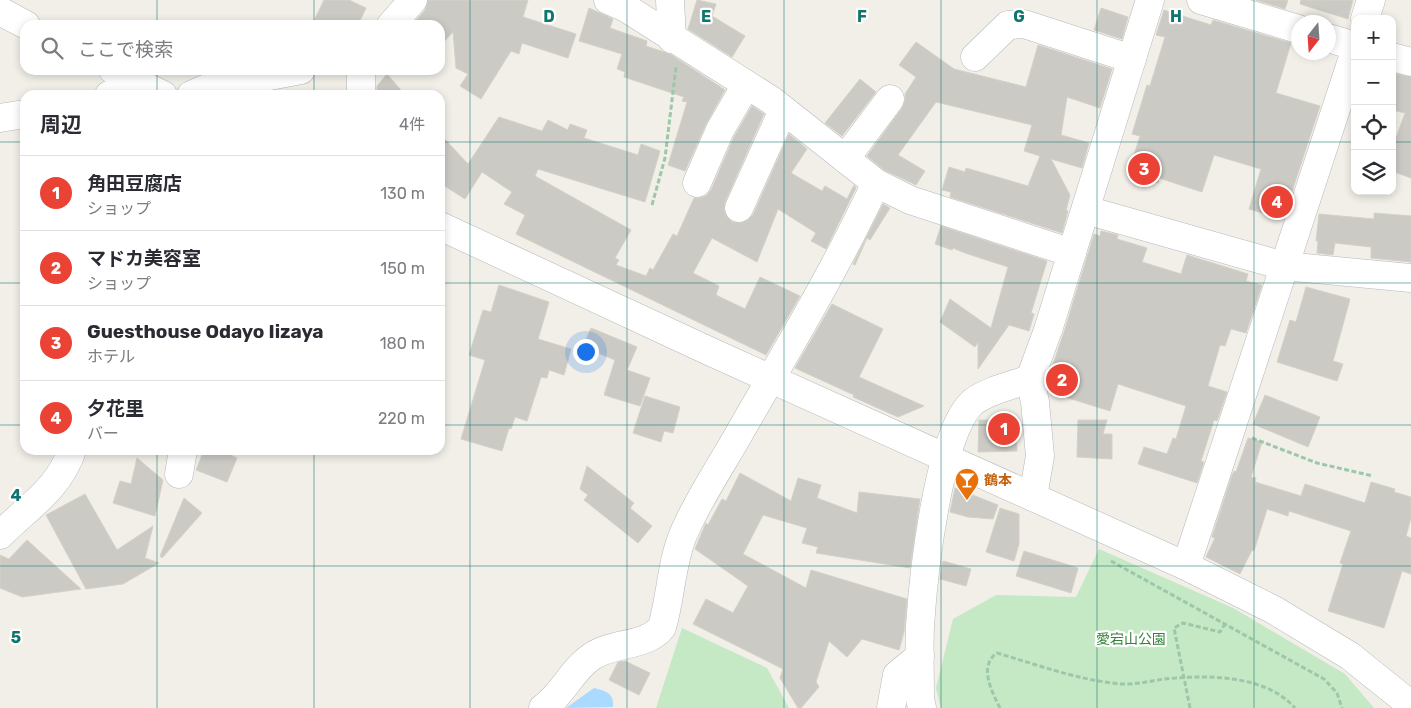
<!DOCTYPE html>
<html lang="ja">
<meta charset="utf-8">
<style>
body{margin:0;font-family:Rubik,"Noto Sans JP",sans-serif;background:#f2f2f3;color:#2b2b33}
.controls{position:absolute;right:15px;top:15px;display:grid;overflow:hidden;border-radius:10px;box-shadow:0 2px 8px #0003}
.controls button{width:45px;height:45px;display:grid;place-items:center;padding:0;border:0;border-bottom:1px solid #e1e1e2;background:#fff;color:#2b2b33;font:25px sans-serif}
.compass{position:absolute;left:1291px;top:15px;width:45px;height:45px;border-radius:50%;background:#fff;box-shadow:0 2px 8px #0003;rotate:197deg}
.you{position:absolute;left:585px;top:351px;width:18px;height:18px;margin:-12px;border:4px solid #fff;border-radius:50%;background:#1a73e8;box-shadow:0 0 0 8px #1a73e833}
.badge{display:grid;place-items:center;width:32px;height:32px;border-radius:50%;background:#ea4335;color:#fff;font-size:16px;font-weight:700}
.pin{position:absolute;translate:-50% -50%;border:2px solid #fff;box-shadow:0 1px 5px #0006}
.list{margin:0;padding:0;list-style:none}
h2{display:flex;justify-content:space-between;align-items:center;height:65px;margin:0;padding:0 20px;font-size:21px}
h2 small{font-size:16px;font-weight:400;color:#7c7c81}
.list li{display:grid;grid-template-columns:32px 1fr auto;gap:15px;align-items:center;box-sizing:border-box;height:75px;padding:0 20px;border-top:1px solid #e1e1e2}
.list b{display:block;font-size:19px;white-space:nowrap}
.list p{margin:0;font-size:16px;white-space:nowrap;color:#7c7c81}
.list em{font-size:16px;font-style:normal;color:#7c7c81}
.icon{flex:none;width:28px;height:28px;fill:none;stroke:currentColor;stroke-width:2;stroke-linecap:round;stroke-linejoin:round}
.map{position:relative;flex:none;width:1411px;height:708px;overflow:hidden}
.search{position:absolute;background:#fff;box-shadow:0 2px 8px #0003;left:20px;top:20px;width:425px;height:55px;display:flex;align-items:center;gap:12px;box-sizing:border-box;padding:0 18px;border-radius:15px;color:#7c7c81;font-size:19px}
.panel{position:absolute;background:#fff;box-shadow:0 2px 8px #0003;left:20px;top:90px;width:425px;height:365px;border-radius:15px}
.map>svg:first-child{display:block}
.green{fill:#c5e8c5}
.water{fill:#aadaff}
.building{fill:#cccac5;stroke:#d6d1c6}
.lines{fill:none;stroke-linecap:round;stroke-linejoin:round}
.minor-casing{stroke:#b5b8bc;stroke-width:29}
.path{stroke:#9cc7a9;stroke-width:3;stroke-dasharray:5 2.5;stroke-linecap:butt}
.minor{stroke:#fff;stroke-width:28}
.grid{fill:none;stroke:#0f766e;stroke-width:1;stroke-opacity:0.55}
.labels{text-anchor:middle;stroke-width:4.5;stroke-linejoin:round;paint-order:stroke}
.food-label{font-size:14px;font-weight:bold;fill:#c56008;stroke:#fff;text-anchor:start}
.park-label{font-size:14px;fill:#348238;stroke:#fff}
.grid-label{font-size:16px;text-anchor:middle;font-weight:bold;fill:#0f766e;stroke:#fff;stroke-width:4.5;stroke-linejoin:round;paint-order:stroke}
</style>
<div class="map">
<svg width="1411" height="708" viewBox="0 0 1411 708">
<rect width="100%" height="100%" fill="#f1efe8"/>
<g class="green">
<path d="M1099,549l134,59 112,66 29,34h-433l-5,-20 17,-69 43,-24 80,2z"/>
<path d="M682,628l85,40 22,40h-133z"/>
</g>
<path class="water" d="M594,688c12,3 20,5 19,19l-47,1z"/>
<g class="building">
<path d="M324,0h25l17,8 -8,17h-46z"/>
<path d="M428,0h100l-5,17 53,17 -8,24 -46,-15 -3,11 -8,-3 -30,48 -21,-13 8,-12 -12,-6 -3,-36 -13,14v-21h-28l13,-15z"/>
<path d="M697,0l19,4 -4,12 33,20 -13,21 -44,-28z"/>
<path d="M1256,0h32l-3,9z"/>
<path d="M1301,0h52l-5,19 -48,-15z"/>
<path d="M589,8l24,11 -3,9 37,13 -1,5 24,8 55,36 -19,34 -21,47 -17,-6 19,-63 -5,-1 2,-4 -60,-20 1,-5 -8,-3 5,-15 -43,-13z"/>
<path d="M1101,8l27,9 -6,22 -28,-9z"/>
<path d="M1164,10l47,15 2,-5 78,23 -15,50 44,13 -37,113 -34,-10 12,-40 -47,-14 -12,37 -43,-14 -1,5 -30,-9 12,-38 -8,-2 15,-49 3,1 15,-49 -9,-2z"/>
<path d="M916,42l38,27 72,18 12,-42 74,24 -12,39 -33,-11 -6,38 28,8 -7,25 -31,-9 19,36 -4,15 2,1 -6,22 -112,-36 1,-5 -9,-2 7,-23 16,5 1,-4 62,18 12,-30 -16,-5 8,-26 -96,-23 -38,53 27,16 -9,14 -32,-15 -17,-14 35,-48 3,-7v-7l11,-17 -17,-12z"/>
<path d="M1392,73l19,4v101l-19,-7v-22l13,-36 -13,-3z"/>
<path d="M387,74l18,21h-28v-9z"/>
<path d="M860,79l16,13 -34,44 -17,-13z"/>
<path d="M752,106l12,8 -39,88 -1,8 3,7 5,5 9,1 7,-3 5,-5 36,-81 18,15 -16,24 31,18 3,-5 22,13 7,-14 2,3 -30,61 -15,-8 5,-8 -38,-24 -21,53 -45,-24 -19,35 26,13 -3,9 29,14 15,-32 40,19 -34,59 -250,-121 9,-19 -21,-11 8,-12 -30,-20 -17,27 -25,-16v-49l28,30 31,-47 43,14 6,-11 20,10 2,-6 17,6 -3,8 54,17 3,-11 19,7 -15,51 -107,-33 -3,7 96,54 -16,28 4,2 -3,5 30,11 4,-8 3,2 20,-36 4,2 17,-38h5l7,-2 5,-6 23,-53z"/>
<path d="M883,204l7,4 -20,32 -3,-2 -12,27 -2,-1z"/>
<path d="M1374,213l37,3v46l-40,-4v-11l-36,-4 -2,12 -16,-2 1,-12h-2l3,-27 55,5z"/>
<path d="M941,226l106,35 -16,52 3,1 -5,17 -20,-6 -31,44v-27l-3,5 -35,-25 10,-23 41,29 17,-61 -43,-14 -12,-5 -1,2 -17,-6z"/>
<path d="M1101,231l17,4 -1,4 30,9 -5,14 39,12 6,-19 61,19 -2,7 16,4 -16,48 -15,-4 -6,17 -5,-1 -12,41 19,6 -10,29 -3,-1 -13,41 3,1 -7,21 -59,-19 6,-17 23,7 6,-16 3,1 10,-33 -68,-22 -8,27 -61,-19 -2,-10 17,-50 30,-98 6,2z"/>
<path d="M499,285l50,17 -11,37 33,10 -7,26 -15,-5 -2,8 -6,-1 -14,44 -12,-4 -4,12 -2,-1 -7,23 -41,-12 24,-79 -16,-5 14,-45 8,2z"/>
<path d="M1306,287l44,12 -17,62 10,3 -6,17 -60,-19 13,-42 6,2z"/>
<path d="M832,304l51,25 -24,48 65,29 -26,11 -45,-20 1,-2 -59,-27z"/>
<path d="M591,328l46,19 -10,23 23,8 -10,28 -36,-11 11,-35 -32,-13z"/>
<path d="M1265,395l55,22 -12,30 -55,-23z"/>
<path d="M645,396l35,11 -7,26 -9,-2 -3,11 -28,-9z"/>
<path d="M979,420h37l1,31 -39,1z"/>
<path d="M1078,420h29l-4,14h9v25l-35,-2z"/>
<path d="M1248,438l14,4 -11,35 5,1 -1,4 46,14 4,-12 60,19 6,-21 24,7 -1,3 17,5v21l-5,18 5,2v36l-9,-3 -18,57 -56,-17 15,-47 -3,-1 11,-32 -62,-20 -1,5 -21,-7 -13,42 -2,-1 -12,24 -34,-17 9,-19 -3,-1 20,-62 2,-4 2,1z"/>
<path d="M204,450h15l18,8 -10,24 -31,-12z"/>
<path d="M137,458l26,22 -8,36 -42,-13 7,-22 11,3z"/>
<path d="M587,466l47,37 -4,5 22,18 -14,17 -54,-43 4,-5 -8,-6z"/>
<path d="M740,473l51,28 7,-23 23,7 -4,13 40,15 2,-21 61,7 -10,69 -94,-15 2,-6 -16,-4 5,-15 -44,-13 -20,39 63,34 5,-18 96,29 -3,33 -5,18 -37,-11 -15,18 -18,-16 -13,41 3,5 -18,21h-3l-18,-30 3,-9 -90,-45 13,-25 27,14 15,-27 -53,-37 10,-24 1,-2 2,2 14,-26 4,2z"/>
<path d="M955,488l43,17 -5,14 -25,-2 -18,-5z"/>
<path d="M85,494l32,56 36,-24 -8,32 14,5 -36,21 -37,5 -40,-74z"/>
<path d="M184,498l18,15 -40,45 -2,-2z"/>
<path d="M1000,508l19,6v30l-5,17 -28,-9z"/>
<path d="M27,540l54,49 -59,8 -22,-9v-33l9,4z"/>
<path d="M1024,551l54,17 -7,25 -55,-17z"/>
<path d="M943,561l28,8 -5,17 -26,-7z"/>
<path d="M625,661l25,12 -11,22 -30,-15 9,-18z"/>
</g>
<g class="lines">
<defs>
<g id="minor">
<path d="M608,0l18,8 145,92 105,83 34,17 162,53"/>
<path d="M670,0l2,39"/>
<path d="M1201,0l97,29"/>
<path d="M0,11l26,14"/>
<path d="M1365,19l6,-19"/>
<path d="M391,25l22,-25"/>
<path d="M1328,38l27,8"/>
<path d="M975,57l33,-32 16,-1 108,35"/>
<path d="M1392,57l19,5"/>
<path d="M113,70l50,25"/>
<path d="M109,95l32,-11"/>
<path d="M191,95l16,-7 94,-18"/>
<path d="M361,95v-25"/>
<path d="M0,118l25,-4"/>
<path d="M845,159l45,-60"/>
<path d="M697,183l23,-53 26,-45"/>
<path d="M739,208l41,-91 4,-6"/>
<path d="M1086,210l198,56 127,12"/>
<path d="M440,226l269,125 477,215 88,44 76,46 61,49"/>
<path d="M1030,379l5,23 5,54 -7,41"/>
<path d="M179,474l4,-24"/>
<path d="M0,535c28,-28 59,-46 72,-85"/>
<path d="M1186,566l169,-515"/>
<path d="M543,708c19,-13 29,-38 48,-51 21,-15 56,-10 71,-30 9,-30 9,-63 21,-92 15,-36 38,-69 57,-103 47,-82 96,-163 136,-249"/>
<path d="M891,708l6,-33 23,-19"/>
<path d="M922,708l-2,-9c0,-24 -1,-49 0,-73 3,-47 18,-194 53,-224 14,-11 40,-17 57,-23l18,-49 102,-330"/>
</g>
</defs>
<use href="#minor" class="minor-casing"/>
<g class="path">
<path d="M652,205l13,-47 11,-91"/>
<path d="M1252,438l65,25 56,13"/>
<path d="M1111,561l213,118 13,14 5,15"/>
<path d="M1000,708c-8,-16 -22,-42 -3,-55 38,11 75,25 115,30 23,4 41,-4 64,-5 39,-3 92,-1 119,30"/>
<path d="M1190,708l-16,-80 9,-5 37,9 5,-8"/>
</g>
<use href="#minor" class="minor"/>
</g>
<path class="grid" d="M157,0v25M314,0v25M470,0v708M627,0v708M784,0v708M941,0v708M1097,0v708M1254,0v708M157,70v25M314,70v25M0,142h25M440,142h915M1392,142h19M0,283h25M440,283h971M0,425h25M440,425h971M157,450v258M314,450v258M0,566h1411"/>
<defs>
<symbol id="bar-pin" viewBox="-11 -11 22 30"><path d="M0 17L-7.5 6A9.5 9.5 0 1 1 7.5 6Z" fill="#e8710a" stroke="#fff"/><path d="M-6-5H6L.8 .8V4.5H3.5V6h-7V4.5H-.8V.8Z" fill="#fff"/></symbol>
</defs>
<g fill-rule="evenodd">
<use href="#bar-pin" x="953" y="466" width="28" height="38"/>
</g>
<g class="labels">
<g class="food-label">
<text x="984" y="485">鶴本</text>
</g>
<g class="park-label">
<text x="1131" y="644">愛宕山公園</text>
</g>
</g>
<g class="grid-label">
<text x="549" y="22">D</text>
<text x="706" y="22">E</text>
<text x="862" y="22">F</text>
<text x="1019" y="22">G</text>
<text x="1176" y="22">H</text>
<text x="16" y="501">4</text>
<text x="16" y="643">5</text>
</g>
</svg>
<div class="controls">
<button>+</button>
<button>−</button>
<button><svg class="icon" aria-label="locate" viewBox="0 0 24 24"><circle cx="12" cy="12" r="6"/><path d="M12 2v4M12 18v4M2 12h4M18 12h4"/></svg></button>
<button><svg class="icon" aria-label="layers" viewBox="0 0 24 24"><path d="M12 4l9 5-9 5-9-5zM3 14l9 5 9-5"/></svg></button>
</div>
<svg class="compass" viewBox="-18 -18 36 36"><path d="M0-13l5 13h-10z" fill="#e53935"/><path d="M0 13l5-13h-10z" fill="#7c7c81"/></svg>
<div class="you"></div>
<div class="pin badge" style="left:1004px;top:429px">1</div>
<div class="pin badge" style="left:1062px;top:380px">2</div>
<div class="pin badge" style="left:1144px;top:169px">3</div>
<div class="pin badge" style="left:1277px;top:202px">4</div>
<div class="search"><svg class="icon" aria-label="search" viewBox="0 0 24 24"><circle cx="10" cy="10" r="6"/><path d="M15 15l6 6"/></svg>ここで検索</div>
<section class="panel">
<h2>周辺<small>4件</small></h2>
<ul class="list">
<li><span class="badge">1</span><div><b>角田豆腐店</b><p>ショップ</p></div><em>130 m</em></li>
<li><span class="badge">2</span><div><b>マドカ美容室</b><p>ショップ</p></div><em>150 m</em></li>
<li><span class="badge">3</span><div><b>Guesthouse Odayo Iizaya</b><p>ホテル</p></div><em>180 m</em></li>
<li><span class="badge">4</span><div><b>夕花里</b><p>バー</p></div><em>220 m</em></li>
</ul>
</section>
</div>
